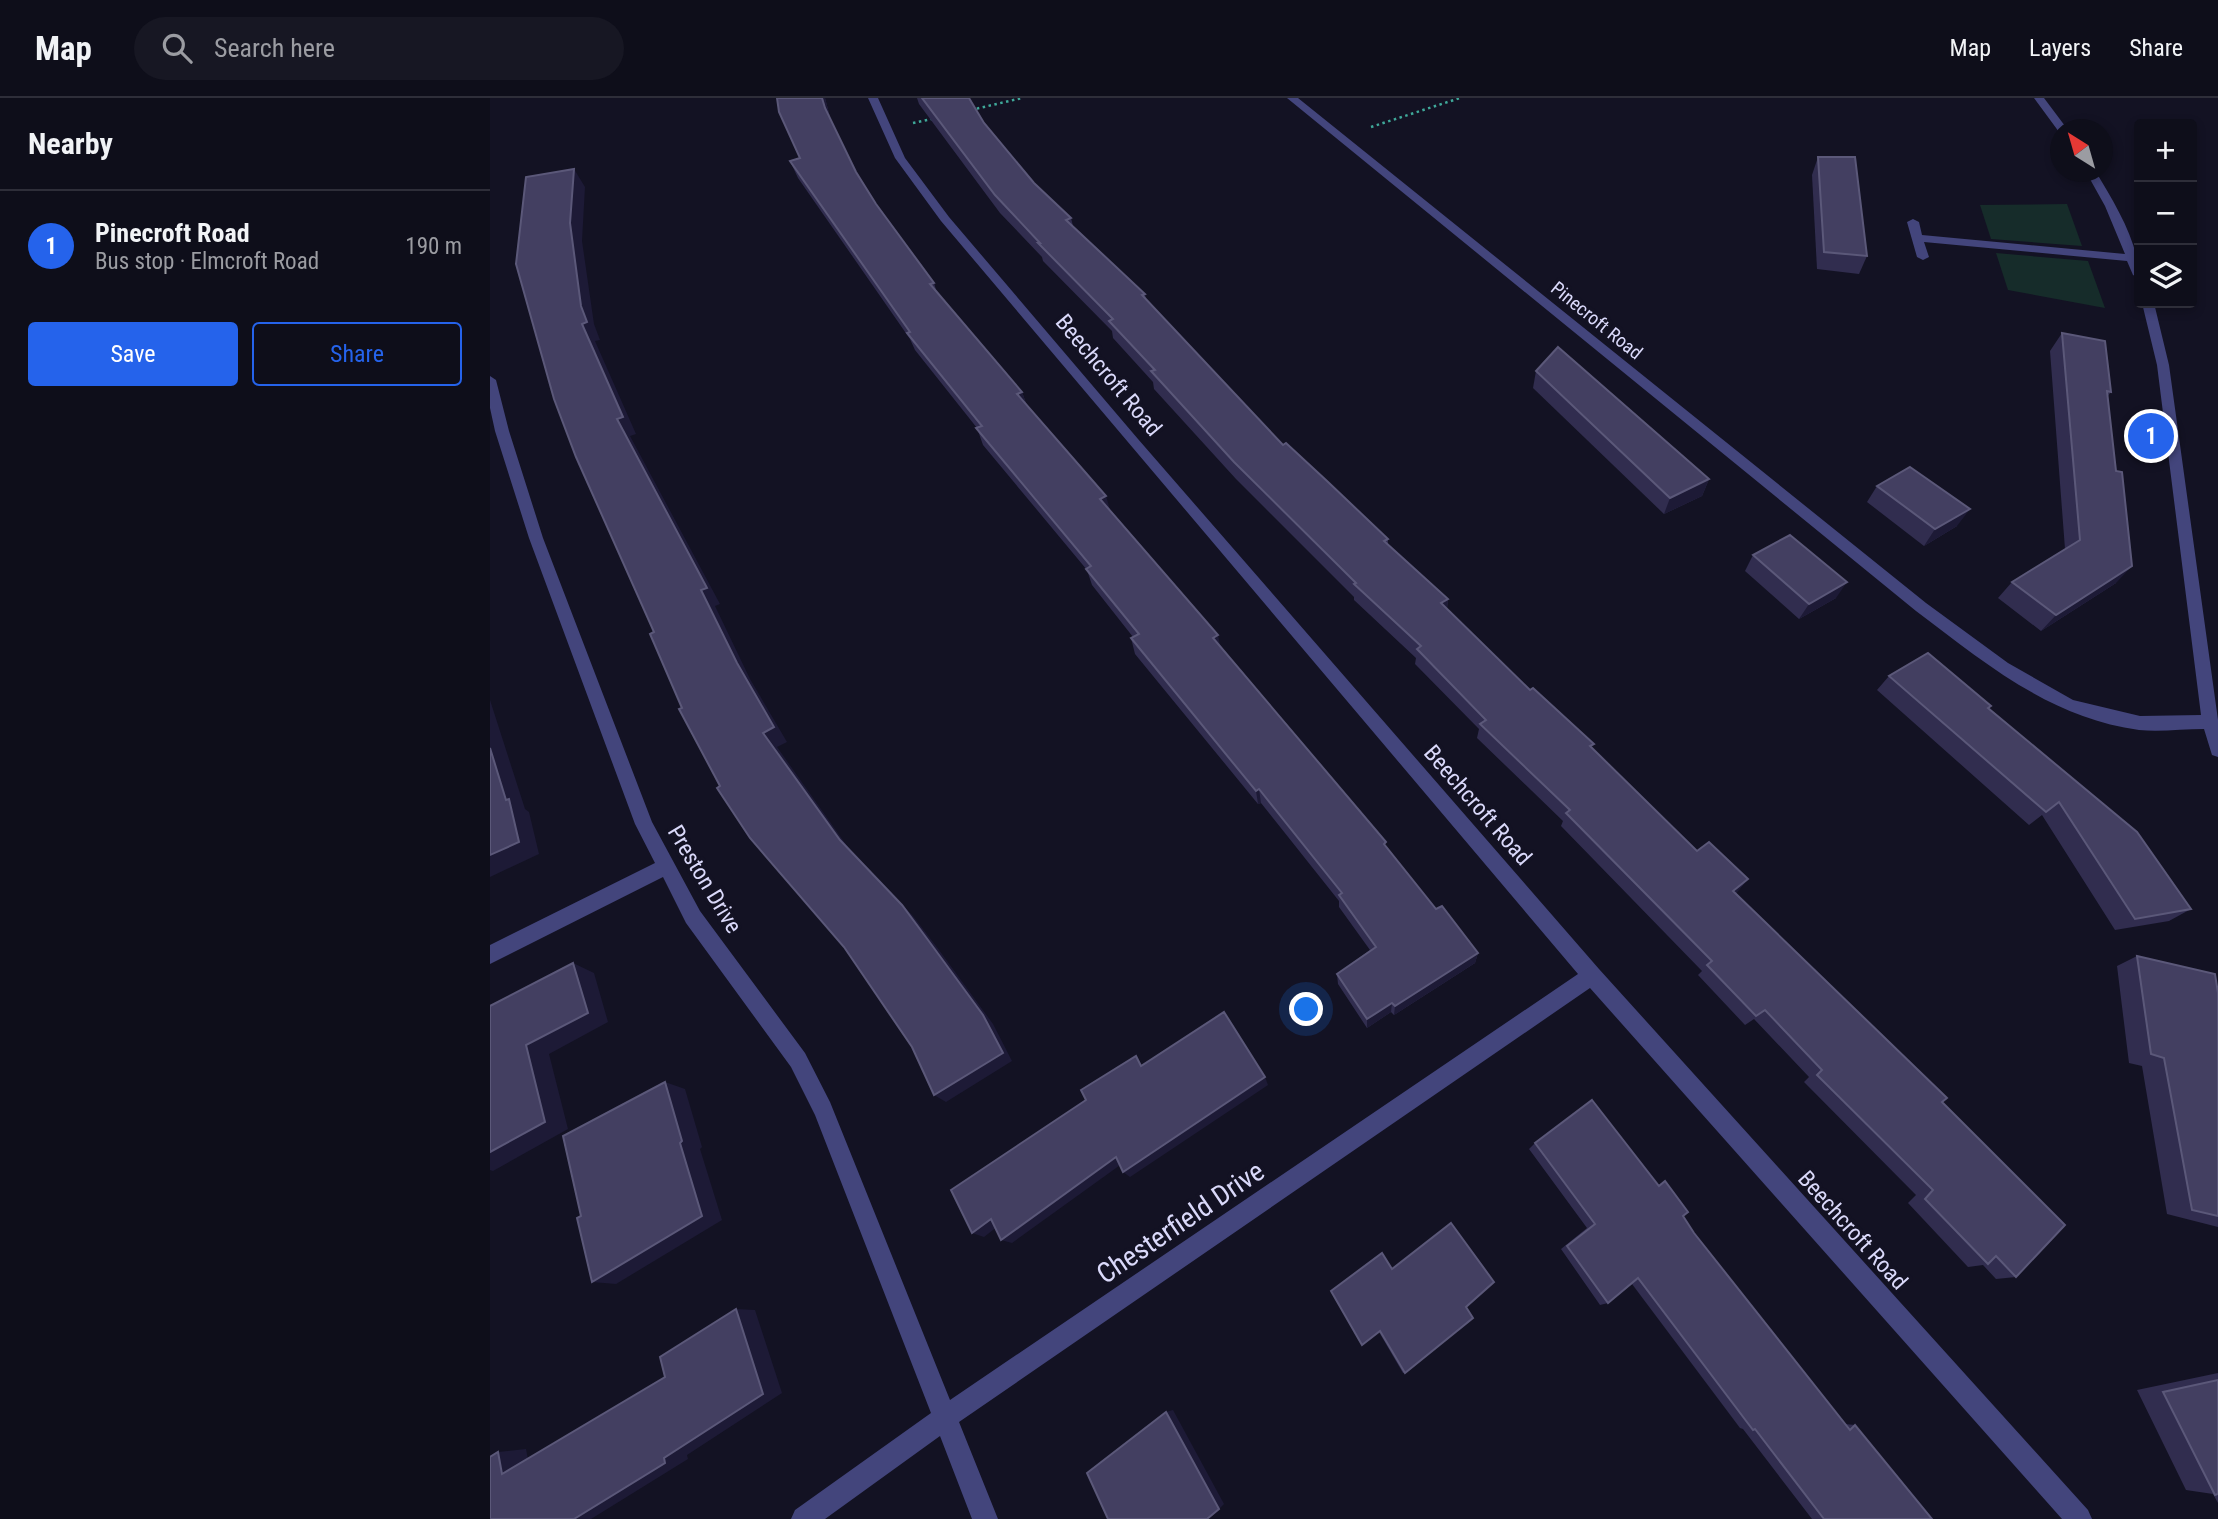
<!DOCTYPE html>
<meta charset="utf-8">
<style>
body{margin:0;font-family:"Roboto Condensed",sans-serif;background:#171723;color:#f1f3f6}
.controls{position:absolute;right:21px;top:21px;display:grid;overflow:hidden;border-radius:7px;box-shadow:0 4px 10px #0003}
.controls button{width:63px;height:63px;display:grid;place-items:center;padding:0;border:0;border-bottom:2px solid #2e2e39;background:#0e0e1a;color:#f1f3f6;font:35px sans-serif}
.compass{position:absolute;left:1560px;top:21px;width:63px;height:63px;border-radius:50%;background:#0e0e1a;box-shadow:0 4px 10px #0003;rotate:323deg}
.you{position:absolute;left:817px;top:912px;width:24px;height:24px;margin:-18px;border:5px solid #fff;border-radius:50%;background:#1a73e8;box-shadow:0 0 0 10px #1a73e833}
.badge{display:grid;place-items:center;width:46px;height:46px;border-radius:50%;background:#2563eb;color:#fff;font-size:23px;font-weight:700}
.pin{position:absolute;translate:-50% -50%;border:4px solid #fff;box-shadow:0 2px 7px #0006}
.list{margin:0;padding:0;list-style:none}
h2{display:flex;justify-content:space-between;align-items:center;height:91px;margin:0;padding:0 28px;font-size:30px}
h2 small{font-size:23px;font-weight:400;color:#9b9ca2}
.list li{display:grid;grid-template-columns:46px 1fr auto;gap:21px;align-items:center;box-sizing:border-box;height:112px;padding:0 28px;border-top:2px solid #2e2e39}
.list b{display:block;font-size:26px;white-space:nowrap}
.list p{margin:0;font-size:23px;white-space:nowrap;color:#9b9ca2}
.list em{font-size:23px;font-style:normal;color:#9b9ca2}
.actions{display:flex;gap:14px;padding:21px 28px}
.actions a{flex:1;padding:16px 0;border:2px solid #2563eb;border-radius:7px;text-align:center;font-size:24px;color:#2563eb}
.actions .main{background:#2563eb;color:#fff}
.icon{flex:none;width:38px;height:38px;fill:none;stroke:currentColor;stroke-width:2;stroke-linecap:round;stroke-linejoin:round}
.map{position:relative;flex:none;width:1728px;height:1421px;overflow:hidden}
header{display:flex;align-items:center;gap:42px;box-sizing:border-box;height:98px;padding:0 35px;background:#0e0e1a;border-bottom:2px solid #2e2e39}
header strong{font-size:33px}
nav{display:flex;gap:38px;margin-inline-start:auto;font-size:24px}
.search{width:490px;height:63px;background:#171723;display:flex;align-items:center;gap:18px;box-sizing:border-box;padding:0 24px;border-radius:38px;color:#9b9ca2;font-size:26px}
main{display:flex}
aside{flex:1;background:#0e0e1a}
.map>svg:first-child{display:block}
.green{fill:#162c2a}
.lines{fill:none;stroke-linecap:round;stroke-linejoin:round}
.path{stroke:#3fa899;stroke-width:2.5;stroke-dasharray:2.5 3.5;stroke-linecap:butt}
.minor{fill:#43457c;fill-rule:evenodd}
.wall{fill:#312d4f}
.shaded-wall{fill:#1d1a36}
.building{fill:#433f61;stroke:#5b5879;stroke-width:2}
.labels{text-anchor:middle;stroke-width:7;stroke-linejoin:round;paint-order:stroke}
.far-street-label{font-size:19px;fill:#dad9fa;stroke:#131223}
.street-label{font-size:23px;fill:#dad9fa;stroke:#131223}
.near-street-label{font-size:28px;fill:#dad9fa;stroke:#131223}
</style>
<header>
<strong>Map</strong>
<div class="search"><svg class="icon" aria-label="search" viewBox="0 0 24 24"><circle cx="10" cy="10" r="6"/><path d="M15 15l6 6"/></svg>Search here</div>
<nav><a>Map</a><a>Layers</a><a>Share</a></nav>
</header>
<main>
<aside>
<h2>Nearby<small></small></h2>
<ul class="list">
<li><span class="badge">1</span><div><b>Pinecroft Road</b><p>Bus stop · Elmcroft Road</p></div><em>190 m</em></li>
</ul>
<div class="actions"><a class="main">Save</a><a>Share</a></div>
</aside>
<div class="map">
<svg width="1728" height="1421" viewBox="0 0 1728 1421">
<rect width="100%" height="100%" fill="#131223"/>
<g class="green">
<path d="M1577,106l15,42 -91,-7 -11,-34z"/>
<path d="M1506,155l92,8 17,47 -97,-18z"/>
</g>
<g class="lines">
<g class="path">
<path d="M481,12l51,-12"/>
<path d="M423,25l23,-5"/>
<path d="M881,29l89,-29"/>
</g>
<g class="minor">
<path d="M378,0h10l27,60 44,59 189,222 461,530 489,541 4,9h-30l-472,-531 -631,434 39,97h-26l-32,-83 -115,83h-34l4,-9 136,-97 -116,-298 -24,-48 -105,-144 -23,-46 -173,87v-19l165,-82 -20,-39 -106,-286 -34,-107 -5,-23v-32l6,4 13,51 34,107 109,284 48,89 105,142 25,49 120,298 628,-426 -637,-753 -46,-63z"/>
<path d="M797,0h11l628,505 82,60 65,37 67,16 61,-1 -44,-350 -15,-62h12l15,62 49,355v37l-6,-2 -8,-26c-21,0 -44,3 -65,1 -89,-12 -154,-67 -223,-119z"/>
<path d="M1544,0h10l24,32h-8l-1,2z"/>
<path d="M1596,74h10c19,32 43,70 43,106l-6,-3 -6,-14 -203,-19 5,15 -6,3 -6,-3 -10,-35 6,-3 6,3 3,13 203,19 -20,-48z"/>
</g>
</g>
<g class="wall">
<path d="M287,0h48l6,23 25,51 20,32 58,79 3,10 85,99 5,14 193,241 166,199 50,63 42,44 -3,10 -81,52 -3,-3 -24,16 -29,-44 -1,-10 33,-24 -31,-43v-6l-78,-98 -3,1 -123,-150 -4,-16 2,-1 -41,-52 -5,-15 -104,-125 -6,-17 -62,-78 -5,-11 -112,-161 -8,-17 10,-3z"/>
<path d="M427,0h52l15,25 50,60 37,35 2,8 72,68 1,5 137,146 105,94v5l60,55 -1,10 83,81 62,58 105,103 51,28 -12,14 206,209 74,175 -20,2 -13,-14 -15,2 -60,-64 8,-8 -112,-113 5,-5 -55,-58 -9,6 -47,-50 4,-4 -141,-145 2,-5 -86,-83 2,-9 -64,-65 1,-6 -62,-58v-3l-118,-118 -82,-90 -1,-7 -40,-44 -1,-7 -69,-70 -1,-4 -42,-44 -81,-109z"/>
<path d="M1328,59l49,99 -8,18 -42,-5 -5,-94z"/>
<path d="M1572,235l49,59 -4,5 9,186 -75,48 -43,-33 14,-16 53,-33 -15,-198z"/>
<path d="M1046,273l173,108 -7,17 -38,18 -131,-126z"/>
<path d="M1387,388l80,40 -33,20 -57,-44z"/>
<path d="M1263,457l83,43 -37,21 -54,-48z"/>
<path d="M1399,578l102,30 -2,2 202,201 -22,12 -54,9 -73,-115 -13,10 -152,-135z"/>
<path d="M1647,858l81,37v234l-51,-13 -25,-148 -13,-3 -12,-97z"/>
<path d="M1045,1045l123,42 7,-4 18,35 11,17 151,191 10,1 77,94h-120l-69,-90 -3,-1 -108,-144 -24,19 -8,2 -39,-56 26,-21 -58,-79z"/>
<path d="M902,1171l74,38 -61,66h-2l-24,-41z"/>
<path d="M1728,1275v130l-5,-9 -27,-4 -49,-100z"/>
</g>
<g class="shaded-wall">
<path d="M332,0h3l7,27 -7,-17z"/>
<path d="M84,71l11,18 -3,54 12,83 6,16 -5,1 41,93 -6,2 90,168 -5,2 35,73 37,63 -10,5 75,106 61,63 26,34 54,74 19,37 -66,41 -12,-7 -94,-255 -77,-107 -26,-70 -120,-244 -35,-95 -1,-18 -11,-83z"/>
<path d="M532,294l6,17 -11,-15z"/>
<path d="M1219,381l-7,17 -38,18 6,-16z"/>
<path d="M616,398l5,17 -11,-14z"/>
<path d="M1480,411l-13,17 -33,20 11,-17z"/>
<path d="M1642,468l-16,17 -75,48 15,-16z"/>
<path d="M1357,484l-11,16 -37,21 10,-15z"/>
<path d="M958,501l-2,15 -5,-11z"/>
<path d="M728,537l3,15 -8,-12z"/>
<path d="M0,602l35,109 4,3 10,42 -49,23v-22l16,-55 -16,-52z"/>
<path d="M769,691l2,14 -3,1 -2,-13z"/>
<path d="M1258,781l-10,12 -14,12 9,-12z"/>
<path d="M988,855l-3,10 -81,52 1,-9z"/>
<path d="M83,865l21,10 14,49 -59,32 19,75 -75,42 -3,-1v-18l36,-107z"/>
<path d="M902,905l-1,9 -24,16v-9z"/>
<path d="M775,979l3,8 -138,92 -7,-5z"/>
<path d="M175,984l20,7 17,58 -2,2 22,71 -106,64 -24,-2 88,-139z"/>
<path d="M626,1059l7,6 -111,80 -11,-3z"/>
<path d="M501,1121l11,4 -18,14 -12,-4z"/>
<path d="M246,1211l19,1 27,83 -95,62 1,4 -97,60h-17l90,-61z"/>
<path d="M683,1312l51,94 -5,5 -53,-97z"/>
<path d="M36,1351l4,21 -28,4 -4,-22z"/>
</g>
<g class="building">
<path d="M287,0h45l3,10 31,64 20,32 58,79 -4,1 92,108 -5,2 89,102 -6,3 118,136 -5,3 173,204 -2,2 52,65 6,-3 36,47 -83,53 -3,-3 -25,16 -30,-45 39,-27 -37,-52 3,-2 -83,-104 -3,2 -125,-153 8,-4 -53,-65 5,-3 -115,-138 6,-2 -75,-93 3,-1 -120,-171 10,-3 -21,-46z"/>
<path d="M432,0h47l15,25 50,60 37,35 -5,2 79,74 -3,1 141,150 3,-2 41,38 61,58 -4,2 64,58 -7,4 89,87 3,-2 61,56 -4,2 107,105 12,-9 39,37 -15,12 214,207 -5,4 123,123 -49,52 -20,-21 -8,8 -63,-65 8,-9 -116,-115 5,-5 -57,-60 -9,6 -49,-51 5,-4 -146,-148 4,-3 -90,-86 6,-4 -69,-71 4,-3 -67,-62 2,-1 -122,-121 -83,-91 4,-1 -46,-49 4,-2 -75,-76h2l-45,-48z"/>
<path d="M1328,59h37l12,99 -43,-4z"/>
<path d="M84,71l-4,54 11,83 6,16 -5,2 41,93 -6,2 90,169 -6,2 36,73 37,64 -11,6 77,107 62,65 26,35 55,75 20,38 -69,42 -22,-48 -68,-100 -94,-109 -33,-50 3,-2 -41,-77 3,-1 -32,-74 4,-2 -78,-175 -22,-58 -38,-135 10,-87z"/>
<path d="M1572,235l43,8 6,51 -4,-1 9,80 6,1 10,94 -76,49 -44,-33 68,-42z"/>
<path d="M1068,249l151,132 -39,19 -134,-127z"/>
<path d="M1420,369l60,42 -35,20 -58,-43z"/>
<path d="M1300,437l57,47 -38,22 -56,-49z"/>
<path d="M1438,555l63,53 -3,2 149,124 54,77 -56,10 -76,-117 -13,10 -157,-136z"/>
<path d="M0,650l16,52 3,-1 10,43 -29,13z"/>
<path d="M1647,858l78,18 3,19v223l-26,-6 -28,-152 -13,-4z"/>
<path d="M83,865l15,50 -62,32 19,77 -55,30v-146z"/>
<path d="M734,914l41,65 -142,95 -7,-15 -115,83 -10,-21 -19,14 -21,-43 135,-90 -5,-10 55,-34 5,10z"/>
<path d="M175,984l17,59 -2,2 22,73 -110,66 -15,-64 4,-2 -18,-80z"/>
<path d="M1102,1002l67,86 6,-5 23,31 -5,4 11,17 156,197 5,-5 77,94h-108l-69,-90 -2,1 -115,-152 -30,25 -41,-57 28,-22 -60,-81z"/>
<path d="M961,1125l43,59 -28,25 7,11 -68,55 -25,-42 -18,14 -31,-54 51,-38 10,16z"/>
<path d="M246,1211l27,85 -99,64 1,5 -91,56h-84v-62l8,-5 4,22 163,-97 -5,-20z"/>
<path d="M1728,1282v114l-3,1 -52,-103z"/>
<path d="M676,1314l53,97 -12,10h-99l-21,-46z"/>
</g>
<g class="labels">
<g class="far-street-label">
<text transform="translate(1107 222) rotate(39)" y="7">Pinecroft Road</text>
</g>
<g class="street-label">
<text transform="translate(619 277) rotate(50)" y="8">Beechcroft Road</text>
<text transform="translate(988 707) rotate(49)" y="8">Beechcroft Road</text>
<text transform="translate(215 781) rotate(59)" y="8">Preston Drive</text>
<text transform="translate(1363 1132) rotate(48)" y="8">Beechcroft Road</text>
</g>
<g class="near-street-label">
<text transform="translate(690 1124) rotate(-34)" y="10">Chesterfield Drive</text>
</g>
</g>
</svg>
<div class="controls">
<button>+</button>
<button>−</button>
<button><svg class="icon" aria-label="layers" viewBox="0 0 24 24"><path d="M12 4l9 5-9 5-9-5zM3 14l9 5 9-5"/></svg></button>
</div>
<svg class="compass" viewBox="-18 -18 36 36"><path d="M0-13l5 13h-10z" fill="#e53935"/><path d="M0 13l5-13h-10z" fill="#9b9ca2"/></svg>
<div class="you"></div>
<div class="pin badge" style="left:1661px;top:338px">1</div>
</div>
</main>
